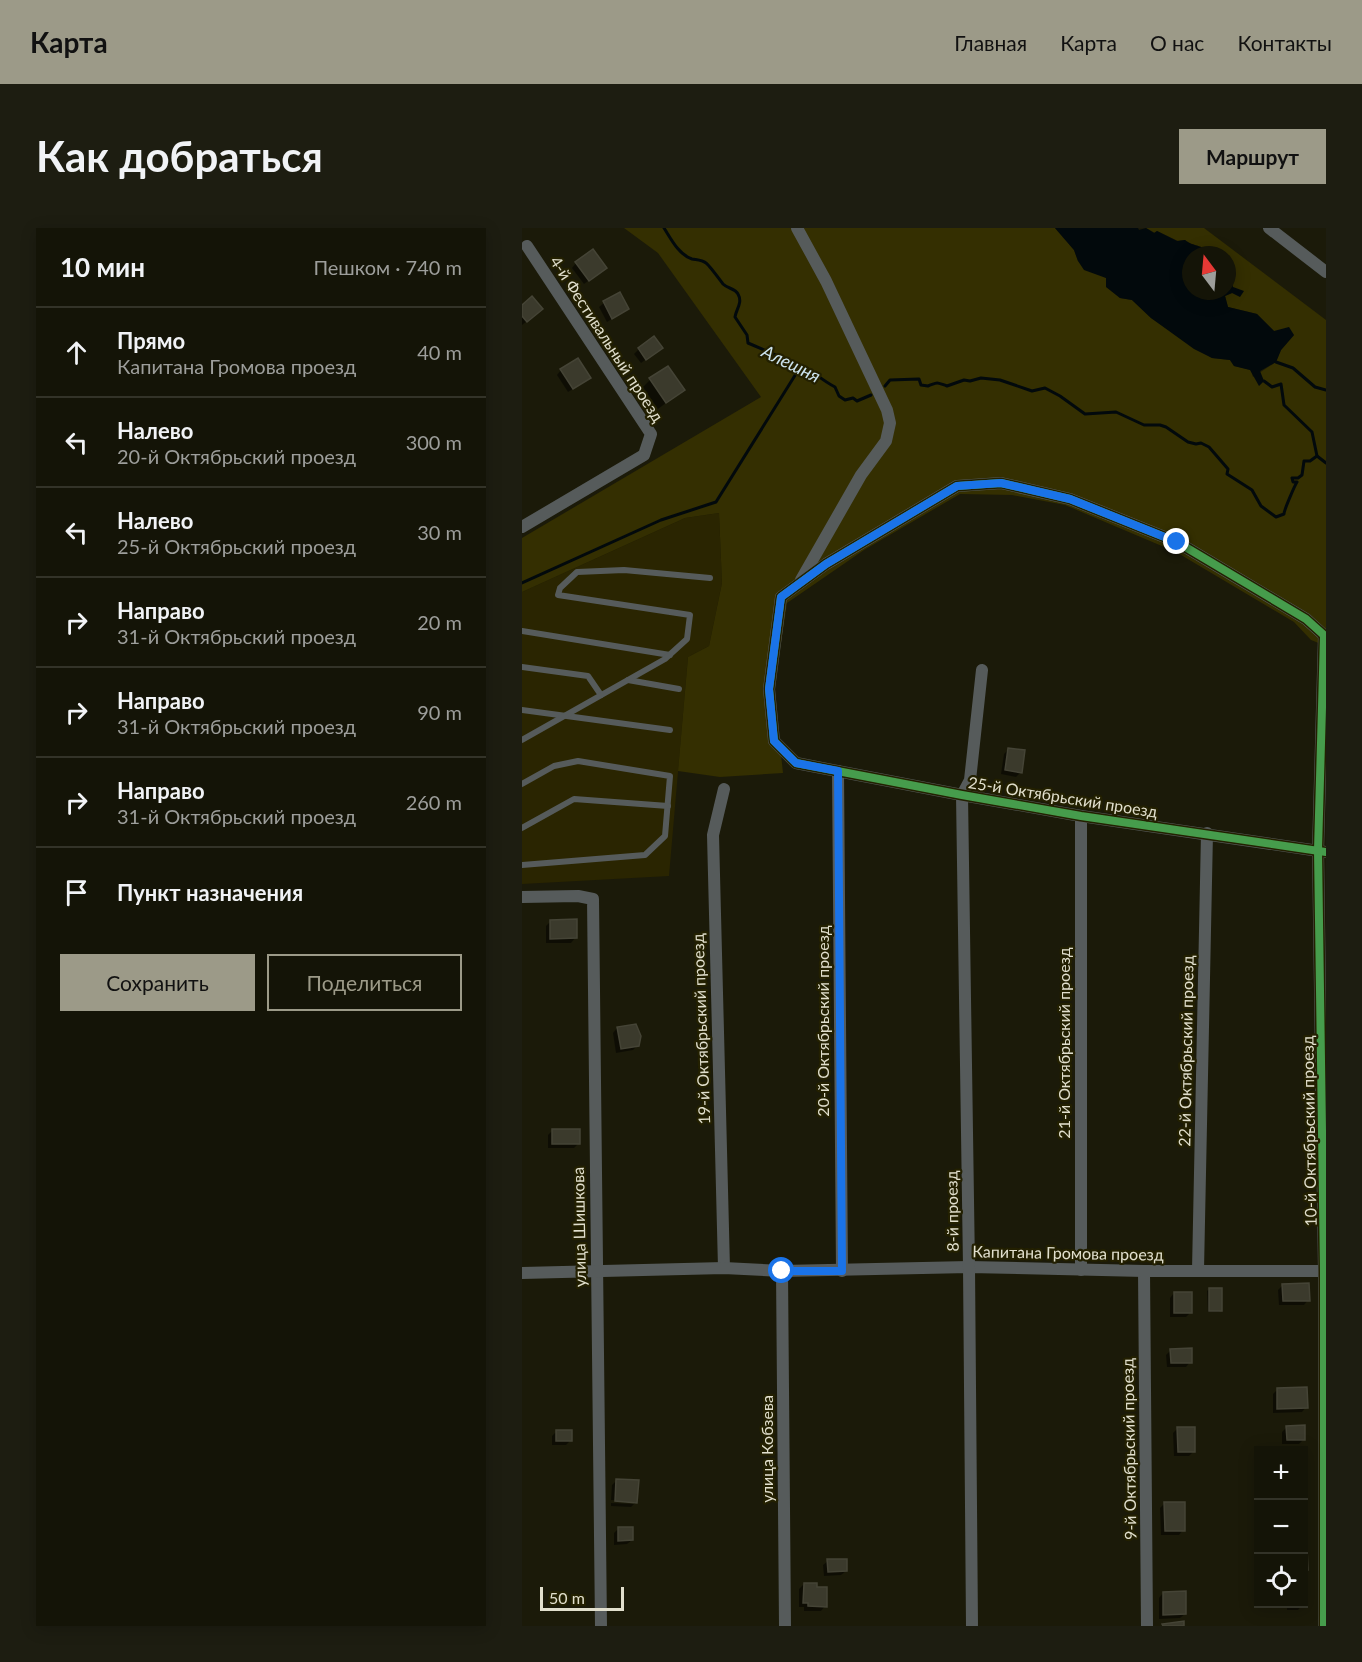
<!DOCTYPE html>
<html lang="ru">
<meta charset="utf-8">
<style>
body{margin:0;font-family:Lato,sans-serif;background:#1d1d11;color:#f1f3f6}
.controls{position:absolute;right:18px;bottom:18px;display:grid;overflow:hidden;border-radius:0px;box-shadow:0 3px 15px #0003}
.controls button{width:54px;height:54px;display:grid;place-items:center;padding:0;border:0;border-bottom:2px solid #333328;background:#141407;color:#f1f3f6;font:30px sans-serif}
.compass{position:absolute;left:660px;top:18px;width:54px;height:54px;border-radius:50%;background:#141407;box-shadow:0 3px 15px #0003;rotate:344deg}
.scale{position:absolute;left:18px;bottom:15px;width:84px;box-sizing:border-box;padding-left:6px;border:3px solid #e1dfcd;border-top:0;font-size:16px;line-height:21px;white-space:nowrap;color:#e1dfcd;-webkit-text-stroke:4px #232001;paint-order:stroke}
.stop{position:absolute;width:18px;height:18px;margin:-14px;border:4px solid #1a73e8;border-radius:50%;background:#fff}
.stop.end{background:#1a73e8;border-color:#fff;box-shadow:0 2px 6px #0008}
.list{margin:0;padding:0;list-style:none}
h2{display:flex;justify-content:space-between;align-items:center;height:78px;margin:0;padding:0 24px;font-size:26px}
h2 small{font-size:20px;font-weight:400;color:#9d9e9b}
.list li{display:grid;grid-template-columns:39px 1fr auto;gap:18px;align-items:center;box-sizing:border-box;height:90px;padding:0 24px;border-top:2px solid #333328}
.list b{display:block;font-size:22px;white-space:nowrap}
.list p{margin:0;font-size:20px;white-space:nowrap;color:#9d9e9b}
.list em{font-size:20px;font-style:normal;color:#9d9e9b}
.actions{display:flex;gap:12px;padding:18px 24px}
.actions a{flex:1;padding:14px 0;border:2px solid #9c9a88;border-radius:0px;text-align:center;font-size:21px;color:#9c9a88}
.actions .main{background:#9c9a88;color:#111}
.icon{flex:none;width:33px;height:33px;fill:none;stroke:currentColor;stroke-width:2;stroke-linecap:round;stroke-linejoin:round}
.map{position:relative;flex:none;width:804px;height:1398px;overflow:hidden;border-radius:0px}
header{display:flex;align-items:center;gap:36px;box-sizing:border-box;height:84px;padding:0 30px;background:#9c9a88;color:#111}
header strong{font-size:28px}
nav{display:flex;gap:33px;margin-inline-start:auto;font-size:21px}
.intro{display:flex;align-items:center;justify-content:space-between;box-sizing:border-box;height:144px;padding:0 36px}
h1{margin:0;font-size:42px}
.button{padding:15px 27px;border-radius:0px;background:#9c9a88;color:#111;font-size:21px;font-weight:700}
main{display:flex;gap:36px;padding:0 36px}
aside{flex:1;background:#141407;border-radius:0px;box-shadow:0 3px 15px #0003}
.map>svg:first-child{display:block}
.built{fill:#2a2501}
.green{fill:#342f01}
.water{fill:#02090c}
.shadow{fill:#0007}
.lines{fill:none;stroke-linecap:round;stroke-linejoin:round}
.stream{stroke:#02090c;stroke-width:3}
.building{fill:#3b3a2c;stroke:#454436;stroke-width:1.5}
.lane{stroke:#565b5b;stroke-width:6}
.street{stroke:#565b5b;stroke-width:12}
.cycleway-casing{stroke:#232001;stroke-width:11}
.cycleway{stroke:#469c4c;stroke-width:8}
.route{stroke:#1a73e8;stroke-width:8}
.labels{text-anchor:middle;stroke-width:4.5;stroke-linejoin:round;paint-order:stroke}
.street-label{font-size:16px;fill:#e1dfcd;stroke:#232001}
.water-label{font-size:18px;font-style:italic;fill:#cee5f0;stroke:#232001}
</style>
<header>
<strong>Карта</strong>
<nav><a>Главная</a><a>Карта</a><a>О нас</a><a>Контакты</a></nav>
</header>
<div class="intro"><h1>Как добраться</h1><a class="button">Маршрут</a></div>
<main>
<aside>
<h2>10 мин<small>Пешком · 740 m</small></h2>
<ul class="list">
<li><svg class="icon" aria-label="ahead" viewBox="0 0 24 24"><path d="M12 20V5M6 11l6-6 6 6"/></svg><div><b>Прямо</b><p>Капитана Громова проезд</p></div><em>40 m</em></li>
<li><svg class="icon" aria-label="left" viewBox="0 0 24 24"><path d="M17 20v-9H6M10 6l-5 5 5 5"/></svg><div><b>Налево</b><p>20-й Октябрьский проезд</p></div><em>300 m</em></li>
<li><svg class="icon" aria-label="left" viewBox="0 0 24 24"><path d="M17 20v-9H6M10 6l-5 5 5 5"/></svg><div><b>Налево</b><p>25-й Октябрьский проезд</p></div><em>30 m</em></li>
<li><svg class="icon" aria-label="right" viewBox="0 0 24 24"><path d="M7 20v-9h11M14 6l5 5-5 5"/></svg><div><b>Направо</b><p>31-й Октябрьский проезд</p></div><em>20 m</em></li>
<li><svg class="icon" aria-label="right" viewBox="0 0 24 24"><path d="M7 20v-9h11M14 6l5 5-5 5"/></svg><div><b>Направо</b><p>31-й Октябрьский проезд</p></div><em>90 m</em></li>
<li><svg class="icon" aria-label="right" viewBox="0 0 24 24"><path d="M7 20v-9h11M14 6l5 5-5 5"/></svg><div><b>Направо</b><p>31-й Октябрьский проезд</p></div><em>260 m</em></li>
<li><svg class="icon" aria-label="arrive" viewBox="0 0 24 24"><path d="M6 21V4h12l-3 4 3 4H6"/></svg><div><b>Пункт назначения</b></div></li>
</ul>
<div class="actions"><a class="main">Сохранить</a><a>Поделиться</a></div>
</aside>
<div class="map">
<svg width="804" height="1398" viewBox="0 0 804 1398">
<rect width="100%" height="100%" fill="#1b1a09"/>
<path class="built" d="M197,285l3,70 -13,63 -21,11 -19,219 -147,8v-292l163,-74z"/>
<path class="green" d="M102,0h431l19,22 4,11 28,17 1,9 13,11 12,2 19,18 61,40 18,2 4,6 17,4 2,7 23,-15 5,-12 13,-15 -20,-4 -17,-17 -29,-7 -3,-11 7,-3c1,-7 0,-18 -5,-23v-15h-14c-7,-10 -20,-8 -28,-15l-7,1 -21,-10 -2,2 -9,-5h58l122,92v326l-15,-6 -17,-18 -118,-70 -111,-47 -53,-10 -52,-1 -96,56 -77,53 -13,86 9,84 -63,4 -42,-6 10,-114 21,-11 13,-63 -3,-70 -34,5 -163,74v-54l239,-141 -103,-144z"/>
<path class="water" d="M533,0h83l1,2 7,-2 8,5 3,-2 20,10 8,-1c8,7 21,5 28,15h-22v36h36v-21l2,1 4,16 11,4 -4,6 -8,-4 -7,3 3,11 29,7 17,17 15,-4 5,8 -13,15 -5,12 -16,9 4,10 -5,5 -9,-16 -16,-4 -4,-6 -18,-2 -18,-9 -43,-31 -19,-18 -12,-2 -14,-11v-9l-22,-8 -6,-9 -4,-11z"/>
<g class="shadow">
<path d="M54,35l24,9 -16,12 -12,-16z"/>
<path d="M82,75l23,6 -20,13 -8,-15z"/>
<path d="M0,79l14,7 -14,11z"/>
<path d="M117,121l17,3 -15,11 -7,-9z"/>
<path d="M39,142l23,12 -16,10 -11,-17z"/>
<path d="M128,152l33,10 -25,19 -15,-22z"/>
<path d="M487,521l12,23 -5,5 -15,-3 3,-20z"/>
<path d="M29,693l24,17 -4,5h-25v-17z"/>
<path d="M95,800l21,17 -5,5 -17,3 -3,-20z"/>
<path d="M30,903l27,12 -5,5h-26v-13z"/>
<path d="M761,1057l25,15 -4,5h-25l-1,-15z"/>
<path d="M687,1061l12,21 -2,2h-11l-1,-21z"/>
<path d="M652,1065l17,19 -5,5h-16v-19z"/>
<path d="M649,1122l19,12 -4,5h-19l-1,-12z"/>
<path d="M756,1161l28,18 -4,5 -29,1v-19z"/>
<path d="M765,1199l17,12 -5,5h-17v-12z"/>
<path d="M656,1200l16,23 -5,5h-15l-1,-23z"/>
<path d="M35,1203l14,9 -5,5h-14v-9z"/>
<path d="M782,1233h1v11l-1,2z"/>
<path d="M95,1252l19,22 -5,5 -20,-1v-3l23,1v-3l-23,-1 1,-15z"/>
<path d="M643,1275l18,27 -4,5h-18l-1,-27z"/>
<path d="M97,1300l13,12 -5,4 -13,1v-12z"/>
<path d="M306,1333l18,10 -5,4 -17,1 -1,-11z"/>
<path d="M282,1356l21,22 -4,5h-17v-4h-5v-18z"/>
<path d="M641,1365l22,21 -5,4 -21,1v-21z"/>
<path d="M765,1376h15v1l-4,5h-11z"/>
</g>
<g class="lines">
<g class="stream">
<path d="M142,0c7,11 15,27 28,31 5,1 10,1 14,4 3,2 14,17 17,21 5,5 12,4 15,10 5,9 -2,15 -3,23l12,18 1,8 46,20 5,6 6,-2c10,6 18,14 30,20l4,9 6,4 8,-2 4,3 14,-6"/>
<path d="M754,134l17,6 22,19 11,3"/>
<path d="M742,153l8,6 9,-3 3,21 28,27 5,24"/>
<path d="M363,158l5,-6 29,-1 2,6 7,1c11,-4 7,-4 19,0l17,-6 6,1 11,-3 19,2 32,11 13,-3 15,8 25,18 31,-2 28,13h16l6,2 22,15 8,2 5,-1 8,4 19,22 -1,5 25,16 9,16 15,11 8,-3c0,-4 11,-29 13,-32h-4l-1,-4h6l4,-3 2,-14h6l7,-5 9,7"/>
<path d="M0,355l139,-63 55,-18 83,-133"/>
</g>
</g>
<g class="building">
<path d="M71,21l14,19 -18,13 -14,-19z"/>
<path d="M98,64l9,17 -17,10 -9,-18z"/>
<path d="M10,68l11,13 -16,13 -5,-6v-11z"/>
<path d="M132,108l9,12 -17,12 -8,-12z"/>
<path d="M56,130l13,20 -18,11 -13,-20z"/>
<path d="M146,138l17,24 -19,13 -17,-25z"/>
<path d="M486,520l17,2 -3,23 -17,-3z"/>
<path d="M55,691v19l-27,1v-19z"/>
<path d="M114,796l5,12 -2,10 -18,3 -4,-22z"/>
<rect x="30" y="901" width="28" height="15"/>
<path d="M787,1055l1,18h-27l-1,-17z"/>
<rect x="687" y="1060" width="13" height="23"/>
<rect x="652" y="1064" width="18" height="21"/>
<path d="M670,1120v15h-21l-1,-14z"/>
<path d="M785,1159l1,21 -31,1v-21z"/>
<path d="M783,1197v15h-18l-1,-14z"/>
<path d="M655,1199h18v25h-17z"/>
<rect x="34" y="1202" width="16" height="11"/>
<path d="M94,1251l23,1 -2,23 -22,-2z"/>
<path d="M642,1274h21v29h-20z"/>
<path d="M96,1299h15v13l-15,1z"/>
<path d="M782,1320h3l1,22h-4z"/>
<path d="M305,1331h20v12l-19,1z"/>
<path d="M282,1355h13v4h10v20l-19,-1v-3h-5z"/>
<path d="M664,1363v23l-23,1v-23z"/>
<path d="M662,1393v5h-21l-1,-2z"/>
</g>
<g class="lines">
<g class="lane">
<path d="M0,403l148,24"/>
<path d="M0,439l66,9 13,19"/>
<path d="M106,452l51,9"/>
<path d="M0,482l148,20"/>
<path d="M0,512l143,-81 22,-20 3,-24 -132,-20 2,-7 17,-16 47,-2 86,8"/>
<path d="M0,556l32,-18 24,-5 92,15 -5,60 -20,19 -123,10"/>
<path d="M0,600l52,-29 94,7"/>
</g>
<g class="street">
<path d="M275,0l29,53 61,129 3,13 -4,18 -25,34 -60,105"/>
<path d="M747,0l57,44"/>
<path d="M0,299l122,-72 7,-21 -124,-188"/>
<path d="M802,408l-6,214 6,421v355"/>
<path d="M804,409l-20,-18 -129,-77 -107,-43 -69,-16 -44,3 -131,78 -45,33 -12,92 5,52 22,22 166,32 119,21 245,36"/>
<path d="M316,543l4,500"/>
<path d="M559,588v454"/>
<path d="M0,669l56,-1 15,3 8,727"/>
<path d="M202,1040l-11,-433 11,-46"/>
<path d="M676,1042l9,-437"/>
<path d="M260,1043l3,355"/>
<path d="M622,1043l3,355"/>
<path d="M0,1045l202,-5 58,3 187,-4 175,4h182"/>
<path d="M450,1398l-3,-359 -7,-472 8,-15 12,-110"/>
</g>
<defs>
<g id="cycleway">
<path d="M802,408l-6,214 6,421v355"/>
<path d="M804,409l-20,-18 -129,-77 -107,-43 -69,-16 -44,3 -131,78 -45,33 -12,92 5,52 22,22 166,32 119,21 245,36"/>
</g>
</defs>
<use href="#cycleway" class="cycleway-casing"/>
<use href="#cycleway" class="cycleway"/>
</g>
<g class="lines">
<path class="route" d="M260,1043h60l-4,-500 -42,-8 -22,-22 -5,-52 12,-92 45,-33 131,-78 44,-3 69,16 107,43"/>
</g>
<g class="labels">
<g class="street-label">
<text transform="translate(85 111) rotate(57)" y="6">4-й Фестивальный проезд</text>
<text transform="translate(541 569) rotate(9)" y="6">25-й Октябрьский проезд</text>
<text transform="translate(301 793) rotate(-90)" y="6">20-й Октябрьский проезд</text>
<text transform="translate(179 801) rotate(-92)" y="6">19-й Октябрьский проезд</text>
<text transform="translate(542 815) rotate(-90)" y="6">21-й Октябрьский проезд</text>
<text transform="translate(664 823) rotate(-89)" y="6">22-й Октябрьский проезд</text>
<text transform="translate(787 903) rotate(-91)" y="6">10-й Октябрьский проезд</text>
<text transform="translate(430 983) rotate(-91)" y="6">8-й проезд</text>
<text transform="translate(57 999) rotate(-91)" y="6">улица Шишкова</text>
<text transform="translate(546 1025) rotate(1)" y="6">Капитана Громова проезд</text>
<text transform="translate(245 1221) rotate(-90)" y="6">улица Кобзева</text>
<text transform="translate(607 1221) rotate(-91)" y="6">9-й Октябрьский проезд</text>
</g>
<g class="water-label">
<text transform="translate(269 136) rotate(26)" y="6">Алешня</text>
</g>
</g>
</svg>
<div class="controls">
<button>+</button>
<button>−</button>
<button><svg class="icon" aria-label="locate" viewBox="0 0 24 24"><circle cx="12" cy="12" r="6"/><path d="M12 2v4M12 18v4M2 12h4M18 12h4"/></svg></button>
</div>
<svg class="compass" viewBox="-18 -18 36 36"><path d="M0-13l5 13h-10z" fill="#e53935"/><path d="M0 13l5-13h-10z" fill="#9d9e9b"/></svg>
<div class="scale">50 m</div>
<div class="stop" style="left:260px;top:1043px"></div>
<div class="stop end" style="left:655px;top:314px"></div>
</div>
</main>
